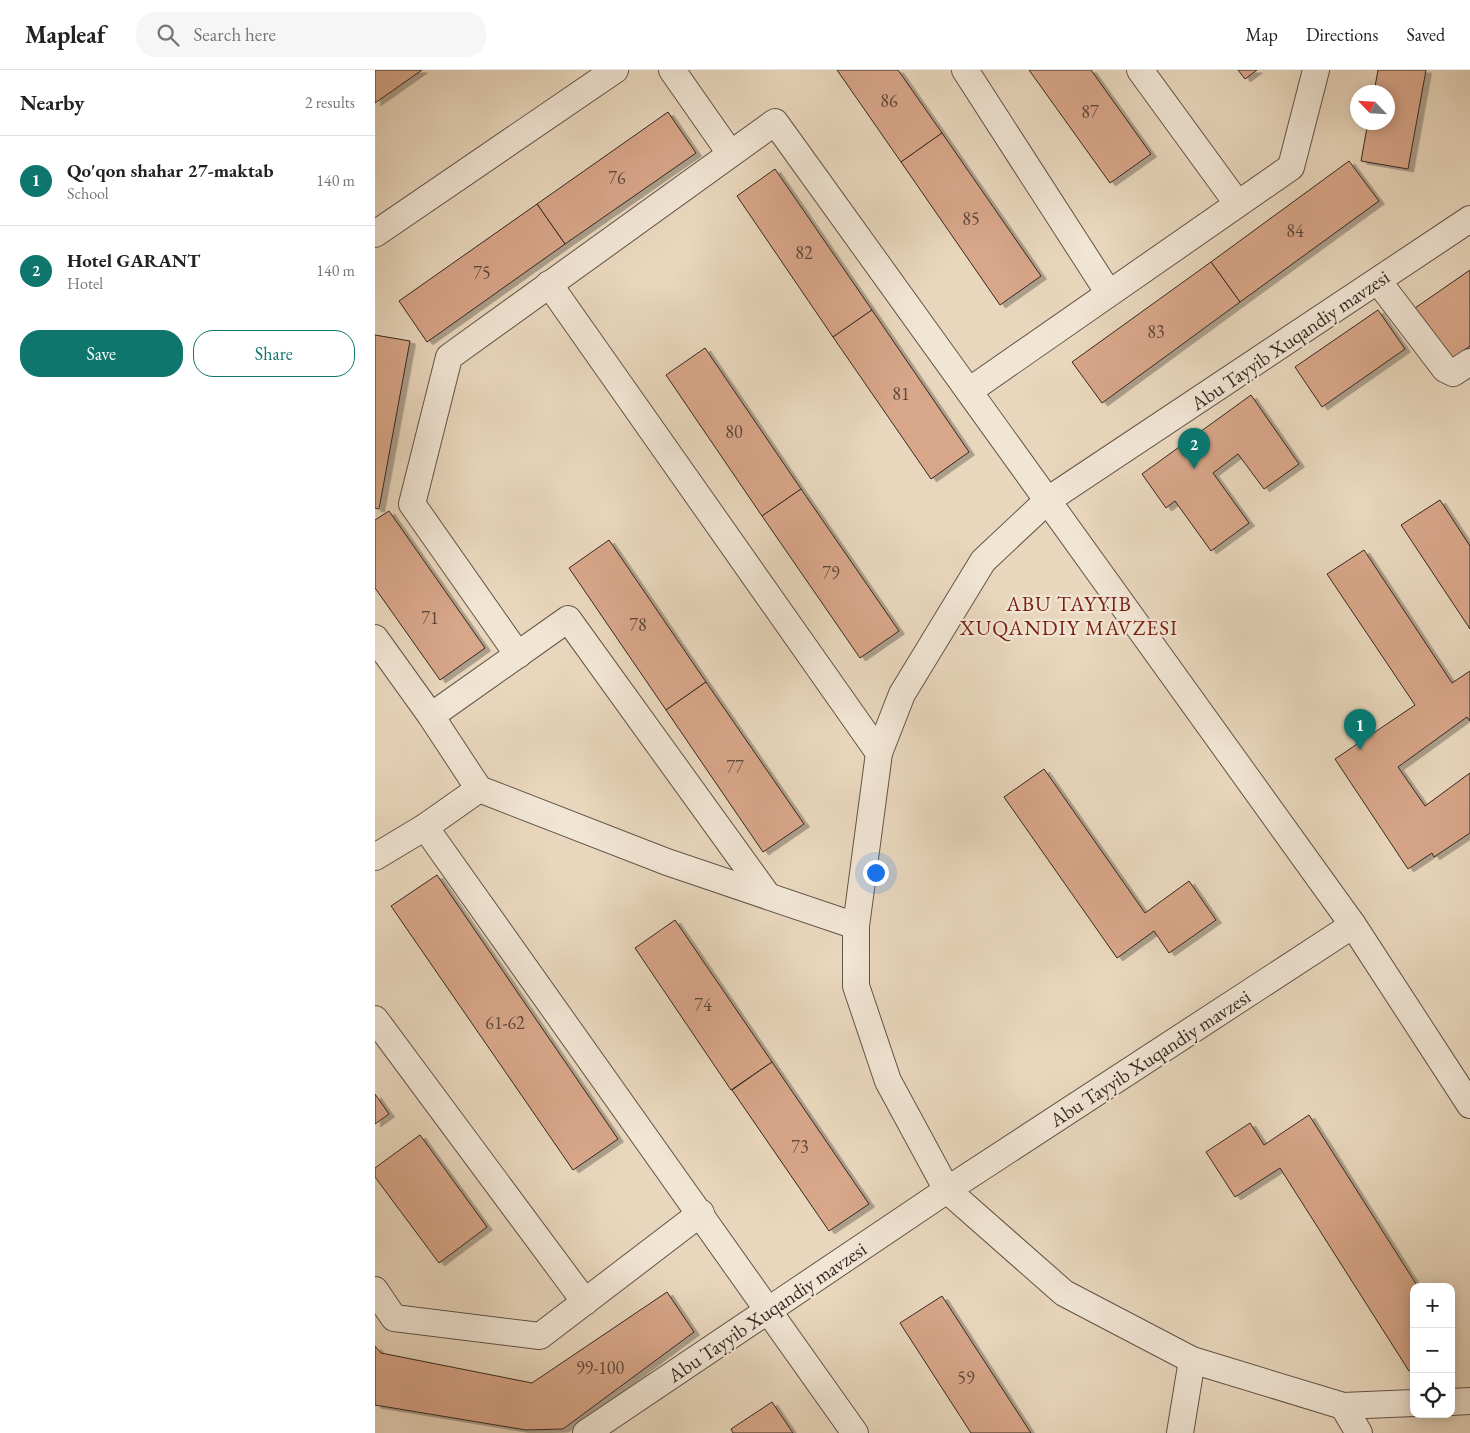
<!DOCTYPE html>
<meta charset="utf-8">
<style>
body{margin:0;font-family:"EB Garamond",serif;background:#f6f6f6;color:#222}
.controls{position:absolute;right:15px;bottom:15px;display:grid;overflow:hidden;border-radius:10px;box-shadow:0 2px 12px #0003}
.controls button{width:45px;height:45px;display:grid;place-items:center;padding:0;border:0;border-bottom:1px solid #e0e0e0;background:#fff;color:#222;font:25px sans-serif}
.compass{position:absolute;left:975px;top:15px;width:45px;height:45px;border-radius:50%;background:#fff;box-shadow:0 2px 12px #0003;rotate:295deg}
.you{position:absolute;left:500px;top:802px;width:18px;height:18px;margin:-12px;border:4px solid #fff;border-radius:50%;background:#1a73e8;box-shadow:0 0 0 8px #1a73e833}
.badge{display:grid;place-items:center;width:32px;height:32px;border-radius:50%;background:#0f766e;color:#fff;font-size:16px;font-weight:700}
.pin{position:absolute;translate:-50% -41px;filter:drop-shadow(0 1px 2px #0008)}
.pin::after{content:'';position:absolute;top:26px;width:18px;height:15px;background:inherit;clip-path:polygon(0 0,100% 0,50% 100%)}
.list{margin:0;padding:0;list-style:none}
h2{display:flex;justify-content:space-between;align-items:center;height:65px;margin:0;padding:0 20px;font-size:21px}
h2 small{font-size:16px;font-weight:400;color:#767676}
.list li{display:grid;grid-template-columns:32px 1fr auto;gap:15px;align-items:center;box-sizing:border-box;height:90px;padding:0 20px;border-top:1px solid #e0e0e0}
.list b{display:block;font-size:19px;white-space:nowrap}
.list p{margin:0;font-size:16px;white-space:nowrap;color:#767676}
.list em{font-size:16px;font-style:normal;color:#767676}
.actions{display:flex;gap:10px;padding:15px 20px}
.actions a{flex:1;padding:11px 0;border:1px solid #0f766e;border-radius:20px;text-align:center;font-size:18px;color:#0f766e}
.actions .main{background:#0f766e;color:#fff}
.icon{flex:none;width:28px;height:28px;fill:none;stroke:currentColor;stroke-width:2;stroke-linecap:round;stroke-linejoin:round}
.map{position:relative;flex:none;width:1095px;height:1363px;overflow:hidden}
header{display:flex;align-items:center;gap:30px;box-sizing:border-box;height:70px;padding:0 25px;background:#fff;border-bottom:1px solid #e0e0e0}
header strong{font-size:24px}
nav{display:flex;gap:28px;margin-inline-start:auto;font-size:18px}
.search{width:350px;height:45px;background:#f6f6f6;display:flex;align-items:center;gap:12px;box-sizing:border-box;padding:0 18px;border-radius:20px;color:#767676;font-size:19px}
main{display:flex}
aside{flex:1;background:#fff}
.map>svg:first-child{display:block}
.building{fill:#d8a689;stroke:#342822;filter:url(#shadow)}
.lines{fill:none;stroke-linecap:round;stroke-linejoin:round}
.minor-casing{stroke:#615449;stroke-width:28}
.minor{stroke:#f1e5d4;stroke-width:26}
.labels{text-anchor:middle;stroke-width:4.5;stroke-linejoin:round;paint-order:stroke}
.number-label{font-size:18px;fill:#5d483c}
.street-label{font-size:20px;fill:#342822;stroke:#f1e5d4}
.neighbourhood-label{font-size:21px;letter-spacing:1px;fill:#7a1f14;stroke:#f1e5d4}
</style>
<header>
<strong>Mapleaf</strong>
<div class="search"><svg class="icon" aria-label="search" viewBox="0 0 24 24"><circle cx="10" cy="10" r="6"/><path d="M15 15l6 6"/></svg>Search here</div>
<nav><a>Map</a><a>Directions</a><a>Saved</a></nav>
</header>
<main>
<aside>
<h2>Nearby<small>2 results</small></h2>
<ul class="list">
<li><span class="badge">1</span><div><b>Qo'qon shahar 27-maktab</b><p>School</p></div><em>140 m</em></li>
<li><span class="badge">2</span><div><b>Hotel GARANT</b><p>Hotel</p></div><em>140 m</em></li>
</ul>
<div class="actions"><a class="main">Save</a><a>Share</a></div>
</aside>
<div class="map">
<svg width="1095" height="1363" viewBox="0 0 1095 1363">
<defs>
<filter id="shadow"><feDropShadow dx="5.5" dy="3" stdDeviation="0" flood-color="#0004"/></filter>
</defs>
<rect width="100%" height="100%" fill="#e9d7bd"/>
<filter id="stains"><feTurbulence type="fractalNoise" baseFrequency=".004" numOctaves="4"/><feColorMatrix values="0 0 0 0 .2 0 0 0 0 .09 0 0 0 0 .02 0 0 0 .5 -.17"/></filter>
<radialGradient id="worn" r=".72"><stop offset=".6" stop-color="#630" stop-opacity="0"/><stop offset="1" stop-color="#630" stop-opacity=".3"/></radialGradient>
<g class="building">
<path d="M0,0h47l-47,33z"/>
<path d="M462,0h61l44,63 -41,29z"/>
<path d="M654,0h62l60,84 -41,29z"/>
<path d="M863,0h19l-12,9z"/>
<path d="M1003,0h48l-18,99 -47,-8 7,-39h19v-30h-13z"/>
<path d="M293,42l28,41 -131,91 -28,-40z"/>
<path d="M567,63l99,143 -41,29 -99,-143z"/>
<path d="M974,91l30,40 -139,101 -29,-40z"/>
<path d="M400,99l97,141 -39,27 -96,-141z"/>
<path d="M162,134l28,40 -138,98 -28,-41z"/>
<path d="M836,192l29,40 -138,101 -30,-41z"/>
<path d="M1095,200v76l-20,14 -35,-52z"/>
<path d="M497,240l97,142 -38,27 -98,-142z"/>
<path d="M1003,240l27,39 -83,58 -27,-40z"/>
<path d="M0,265l35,6 -31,168 -4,-1z"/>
<path d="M330,278l96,141 -39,27 -96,-141z"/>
<path d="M876,325l48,69 -35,25 -26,-35 -25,19 36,50 -38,28 -36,-50 -9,7 -24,-34z"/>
<path d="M426,419l98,142 -39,27 -98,-142z"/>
<path d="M1065,430l30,46v83l-69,-104z"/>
<path d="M14,441l96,137 -45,32 -65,-92v-68z"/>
<path d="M234,470l97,142 -40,28 -97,-142z"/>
<path d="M989,480l88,133 18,-12v50l-3,-4 -69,50 27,39 45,-33v60l-36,24 -2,-4 -24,16 -73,-110 80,-54 -88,-131z"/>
<path d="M331,612l98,142 -41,28 -97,-142z"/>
<path d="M669,699l101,144 44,-32 27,39 -47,33 -15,-22 -37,27 -113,-161z"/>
<path d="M62,805l181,264 -45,31 -182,-264z"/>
<path d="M300,850l97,142 -41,28 -96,-142z"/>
<path d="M397,992l97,142 -40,27 -97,-141z"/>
<path d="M0,1024l14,20 -14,10z"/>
<path d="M934,1045l109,172h-4v81l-5,3 -129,-203 -45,29 -29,-45 44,-29 14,22z"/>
<path d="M45,1065l67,92 -48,36 -64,-86v-9z"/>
<path d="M292,1222l27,40 -131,97 -37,1 -151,-25v-59l6,7 151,30z"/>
<path d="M567,1226l89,137h-60l-71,-110z"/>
<path d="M397,1332l21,31h-60l-2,-4z"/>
</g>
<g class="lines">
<defs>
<g id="minor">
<path d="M297,0l58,83"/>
<path d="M590,0l143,222"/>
<path d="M765,0l97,133"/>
<path d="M0,164l240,-164"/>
<path d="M1003,211l67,88 8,4 17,-11"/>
<path d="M174,214l330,469"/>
<path d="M594,321l322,-224 25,-97"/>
<path d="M0,568l56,78 48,73"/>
<path d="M143,585l-106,-151 37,-147 326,-235 578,803 117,180"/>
<path d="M56,646l137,-97 200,277"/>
<path d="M50,757l430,606"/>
<path d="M0,787l50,-30 54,-38 188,73 189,64"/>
<path d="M0,949l210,283"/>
<path d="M0,1220l19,28 146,18 161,-123"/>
<path d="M1076,1332l19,-1"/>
<path d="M1039,1333l-71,3 -151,-46 -128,-67 -117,-103 -59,-109 -32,-95v-60l23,-173 23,-59 81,-133 65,-61 422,-281"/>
<path d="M968,1336l16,27"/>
<path d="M211,1363l361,-243 406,-265"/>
<path d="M805,1363l12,-73"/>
</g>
</defs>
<use href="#minor" class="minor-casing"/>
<use href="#minor" class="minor"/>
</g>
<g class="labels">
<g class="number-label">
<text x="514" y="37">86</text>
<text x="715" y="48">87</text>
<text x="242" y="114">76</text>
<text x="596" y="155">85</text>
<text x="920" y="167">84</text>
<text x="429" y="189">82</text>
<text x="107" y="209">75</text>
<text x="781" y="268">83</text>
<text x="526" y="330">81</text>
<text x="359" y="368">80</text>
<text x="456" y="509">79</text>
<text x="55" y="554">71</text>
<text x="263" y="561">78</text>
<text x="360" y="703">77</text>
<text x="328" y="941">74</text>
<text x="130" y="959">61-62</text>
<text x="425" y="1083">73</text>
<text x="225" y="1304">99-100</text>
<text x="591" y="1314">59</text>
</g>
<g class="street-label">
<text transform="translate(915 270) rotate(-34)" y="7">Abu Tayyib Xuqandiy mavzesi</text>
<text transform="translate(775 988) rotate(-33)" y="7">Abu Tayyib Xuqandiy mavzesi</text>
<text transform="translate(392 1242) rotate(-34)" y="7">Abu Tayyib Xuqandiy mavzesi</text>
</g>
<g class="neighbourhood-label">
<text x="694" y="541">ABU TAYYIB<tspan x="694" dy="24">XUQANDIY MAVZESI</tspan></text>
</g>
</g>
<rect width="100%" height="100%" filter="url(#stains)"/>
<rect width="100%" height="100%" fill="url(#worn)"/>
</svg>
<div class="controls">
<button>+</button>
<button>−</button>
<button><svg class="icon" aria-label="locate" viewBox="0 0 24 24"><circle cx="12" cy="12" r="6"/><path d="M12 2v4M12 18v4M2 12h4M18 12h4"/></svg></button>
</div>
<svg class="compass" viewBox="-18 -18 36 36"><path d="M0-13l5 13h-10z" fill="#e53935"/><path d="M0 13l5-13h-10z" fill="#767676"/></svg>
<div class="you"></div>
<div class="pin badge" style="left:985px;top:680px">1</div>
<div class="pin badge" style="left:819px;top:399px">2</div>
</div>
</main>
